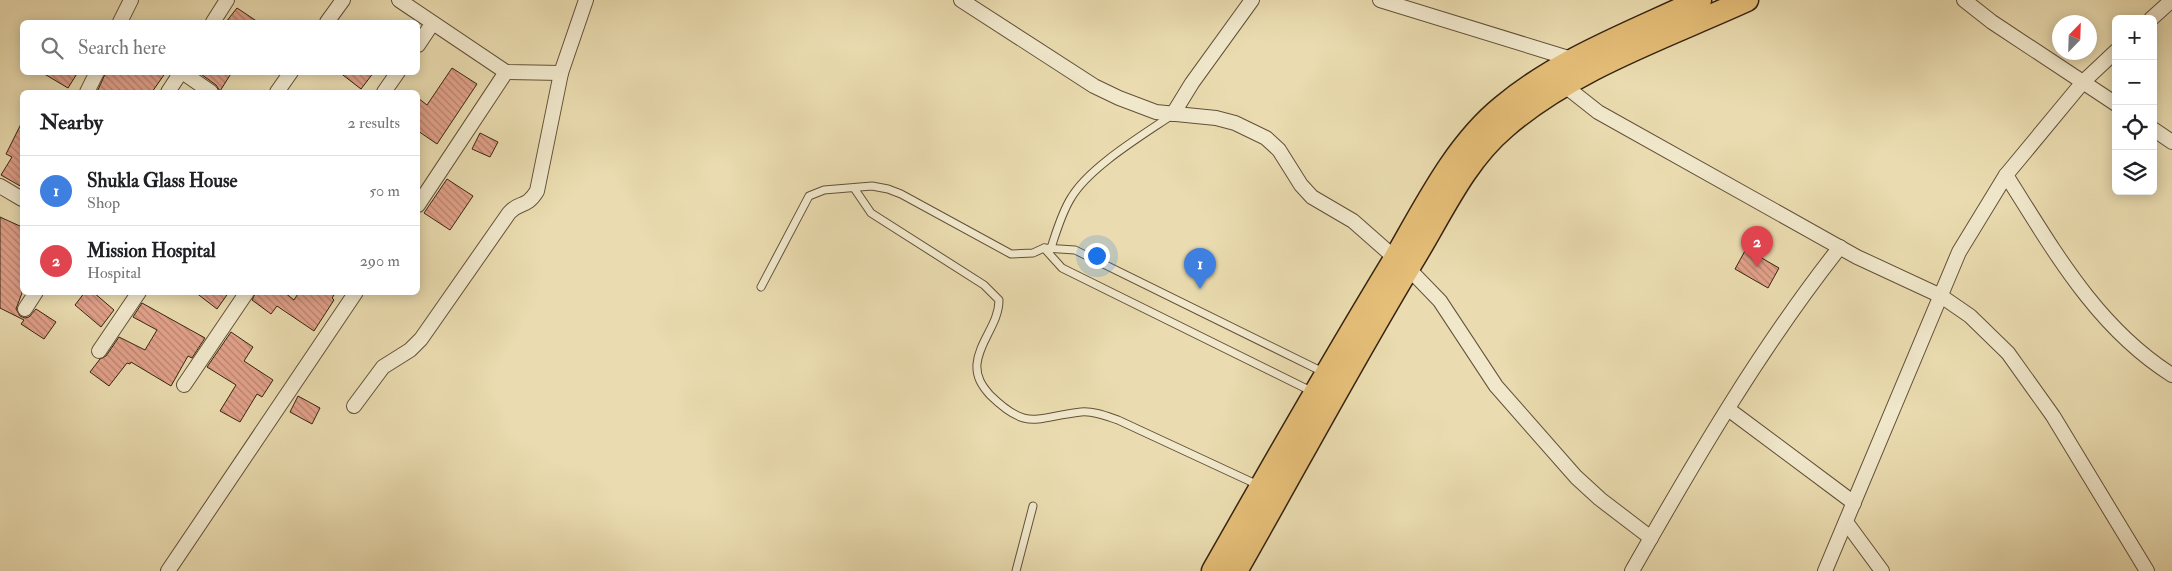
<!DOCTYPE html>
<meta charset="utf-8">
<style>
body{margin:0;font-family:"IM FELL Double Pica",serif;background:#f6f6f6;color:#202124}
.controls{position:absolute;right:15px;top:15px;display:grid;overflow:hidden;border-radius:8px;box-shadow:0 2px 12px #0003}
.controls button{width:45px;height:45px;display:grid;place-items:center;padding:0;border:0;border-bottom:1px solid #e0e0e0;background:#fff;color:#202124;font:25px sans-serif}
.compass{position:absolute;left:2052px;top:15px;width:45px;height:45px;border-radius:50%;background:#fff;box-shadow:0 2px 12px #0003;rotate:23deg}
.you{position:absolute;left:1096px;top:255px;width:18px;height:18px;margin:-12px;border:4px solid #fff;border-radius:50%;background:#1a73e8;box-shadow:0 0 0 8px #1a73e833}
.badge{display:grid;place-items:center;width:32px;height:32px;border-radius:50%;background:#0b8043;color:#fff;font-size:16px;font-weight:700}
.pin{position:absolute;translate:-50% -41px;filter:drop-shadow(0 1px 2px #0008)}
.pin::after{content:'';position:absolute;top:26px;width:18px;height:15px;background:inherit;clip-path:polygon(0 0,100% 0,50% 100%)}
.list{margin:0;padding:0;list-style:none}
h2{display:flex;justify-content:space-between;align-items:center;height:65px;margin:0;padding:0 20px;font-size:21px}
h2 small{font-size:16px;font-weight:400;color:#757577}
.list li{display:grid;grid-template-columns:32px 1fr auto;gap:15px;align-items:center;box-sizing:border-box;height:70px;padding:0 20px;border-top:1px solid #e0e0e0}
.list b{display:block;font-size:19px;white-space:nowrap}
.list p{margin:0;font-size:16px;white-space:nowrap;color:#757577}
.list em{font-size:16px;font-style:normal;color:#757577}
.icon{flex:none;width:28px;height:28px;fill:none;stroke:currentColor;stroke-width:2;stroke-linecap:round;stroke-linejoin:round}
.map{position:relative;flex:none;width:2172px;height:571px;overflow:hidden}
.search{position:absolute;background:#fff;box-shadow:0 2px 12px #0003;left:20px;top:20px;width:400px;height:55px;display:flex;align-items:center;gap:12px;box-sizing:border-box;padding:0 18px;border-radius:8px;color:#757577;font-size:19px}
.panel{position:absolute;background:#fff;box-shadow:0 2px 12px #0003;left:20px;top:90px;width:400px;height:205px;border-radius:8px}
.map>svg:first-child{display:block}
.building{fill:url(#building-back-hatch);stroke:#352310}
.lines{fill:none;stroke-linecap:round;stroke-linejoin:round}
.lane-casing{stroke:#625138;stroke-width:9}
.street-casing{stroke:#625138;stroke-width:16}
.primary-casing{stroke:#352310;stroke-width:25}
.lane{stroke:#f1e8cc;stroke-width:7}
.street{stroke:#f1e8cc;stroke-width:14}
.primary{stroke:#e5be78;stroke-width:22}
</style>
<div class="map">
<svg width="2172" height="571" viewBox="0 0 2172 571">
<defs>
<pattern id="building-back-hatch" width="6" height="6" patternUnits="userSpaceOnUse" patternTransform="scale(1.25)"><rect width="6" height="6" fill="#e2a18a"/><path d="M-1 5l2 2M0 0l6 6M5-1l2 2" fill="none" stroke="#b8836f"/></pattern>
</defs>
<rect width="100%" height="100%" fill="#eadcb0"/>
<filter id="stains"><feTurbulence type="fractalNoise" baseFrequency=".004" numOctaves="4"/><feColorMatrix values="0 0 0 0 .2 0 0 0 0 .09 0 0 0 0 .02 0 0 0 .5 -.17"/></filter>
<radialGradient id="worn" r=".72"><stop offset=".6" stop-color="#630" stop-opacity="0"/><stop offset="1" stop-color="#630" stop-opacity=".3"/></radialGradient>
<g class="building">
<path d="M237,8l21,14h-32z"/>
<path d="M452,68l25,16 -40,60 -19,-13v-33l9,7z"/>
<path d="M41,72h37l-10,16z"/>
<path d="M106,72h60l-14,20h-55z"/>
<path d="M198,72h34l-12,19 -4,-6z"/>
<path d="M339,72h35l-13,17z"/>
<path d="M22,122v65l-21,-12 11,-18 -6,-3z"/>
<path d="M480,133l18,9 -8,15 -18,-8z"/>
<path d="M447,179l26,17 -23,34 -26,-17z"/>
<path d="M0,217l22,10v66l-6,16 4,7 5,2 4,-1 7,-8 20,13 -12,17 -23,-15 3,-4 -24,-12z"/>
<path d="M1746,249l33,19 -11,20 -33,-19z"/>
<path d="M85,292h8l21,18 -13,17 -26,-22z"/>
<path d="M195,292h34l-12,17z"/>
<path d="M256,292h28l10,8 5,-8h37l-4,6 2,2 -20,31 -37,-25 -6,8 -19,-14z"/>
<path d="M142,303l63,35 -13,20 -4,-2 -17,30 -40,-24 -1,2 -3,-1 -18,23 -19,-14 10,-13 6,-3 13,-19 26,13 12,-20 -24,-13z"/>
<path d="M231,332l22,15 -9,14 29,19 -11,17 -5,-3 -17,28 -20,-11 16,-26 -29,-18z"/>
<path d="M298,396l22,12 -8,16 -22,-12z"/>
</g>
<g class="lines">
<defs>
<g id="lane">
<path d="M854,188l17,25 113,72 15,15c0,24 -20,41 -22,64 -1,13 5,22 13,31 38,37 45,22 91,17 13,-1 25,4 37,8l140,65"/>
<path d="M1044,248l18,20 251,124"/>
<path d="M1050,251c6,-18 11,-37 21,-53 18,-31 72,-63 101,-83"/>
<path d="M761,287l48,-91 15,-6 48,-4 16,3 13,5 110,60 22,-1 11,-5 31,2 248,122"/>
<path d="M1016,571l17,-65"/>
</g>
<g id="street">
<path d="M399,0l107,72 55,1"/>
<path d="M961,0l133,86 25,12 37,14 60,6 19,5 31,15 13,12 22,35 11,12 41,24 42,37"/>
<path d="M1380,0l198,61"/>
<path d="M1964,0l28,22 124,82"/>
<path d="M2151,19l21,-19"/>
<path d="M120,22l11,-22"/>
<path d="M213,22l14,-22"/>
<path d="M327,22l16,-22"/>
<path d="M418,45l14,-21"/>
<path d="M182,72l29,20"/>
<path d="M1560,82l38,30 259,145 84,39 29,20 38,37 45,63 94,155"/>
<path d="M87,92l10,-20"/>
<path d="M168,92l13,-20"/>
<path d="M277,92l14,-20"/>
<path d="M384,92l14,-20"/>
<path d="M1173,114l19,-31 60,-83"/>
<path d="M2153,129l19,13"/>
<path d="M2006,175c47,74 90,152 166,200"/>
<path d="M0,186l22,13"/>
<path d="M418,205l88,-133"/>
<path d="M1408,268l32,33 56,85 80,91 24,22 51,39"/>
<path d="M25,309l11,-17"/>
<path d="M99,351l40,-59"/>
<path d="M184,385l63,-93"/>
<path d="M354,406l29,-39 27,-17 11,-11 88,-126c10,-12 17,-4 28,-22l24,-118 25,-73"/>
<path d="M1728,409l126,94"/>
<path d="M1846,522l36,49"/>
<path d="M168,571l188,-279"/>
<path d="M1632,571c63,-111 129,-224 208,-324"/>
<path d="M1825,571l134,-319 47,-77 77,-93 33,-31"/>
</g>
<g id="primary">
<path d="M1213,571c59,-104 118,-207 180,-309 31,-53 61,-116 109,-155 57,-48 131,-75 198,-107"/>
<path d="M1236,571c60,-105 117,-212 180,-316 26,-43 49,-94 88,-127 67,-59 162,-91 243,-128"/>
</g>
</defs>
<use href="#lane" class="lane-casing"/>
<use href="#street" class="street-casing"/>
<use href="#primary" class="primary-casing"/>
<use href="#lane" class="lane"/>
<use href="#street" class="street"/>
<use href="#primary" class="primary"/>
</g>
<rect width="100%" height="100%" filter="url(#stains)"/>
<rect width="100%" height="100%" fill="url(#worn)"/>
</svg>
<div class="controls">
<button>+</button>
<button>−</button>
<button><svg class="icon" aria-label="locate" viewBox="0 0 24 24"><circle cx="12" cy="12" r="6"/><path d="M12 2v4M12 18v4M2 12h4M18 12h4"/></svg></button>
<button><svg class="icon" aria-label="layers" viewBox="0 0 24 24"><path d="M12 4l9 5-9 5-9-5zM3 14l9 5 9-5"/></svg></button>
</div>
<svg class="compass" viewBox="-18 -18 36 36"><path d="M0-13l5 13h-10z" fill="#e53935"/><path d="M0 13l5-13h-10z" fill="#757577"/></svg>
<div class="you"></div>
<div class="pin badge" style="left:1200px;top:289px;background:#3f7fe0">1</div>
<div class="pin badge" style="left:1757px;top:267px;background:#e0444e">2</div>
<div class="search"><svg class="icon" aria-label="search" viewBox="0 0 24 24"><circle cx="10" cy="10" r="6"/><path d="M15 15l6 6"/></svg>Search here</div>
<section class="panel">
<h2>Nearby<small>2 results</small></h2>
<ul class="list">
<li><span class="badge" style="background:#3f7fe0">1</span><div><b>Shukla Glass House</b><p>Shop</p></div><em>50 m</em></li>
<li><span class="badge" style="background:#e0444e">2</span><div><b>Mission Hospital</b><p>Hospital</p></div><em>290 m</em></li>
</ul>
</section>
</div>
